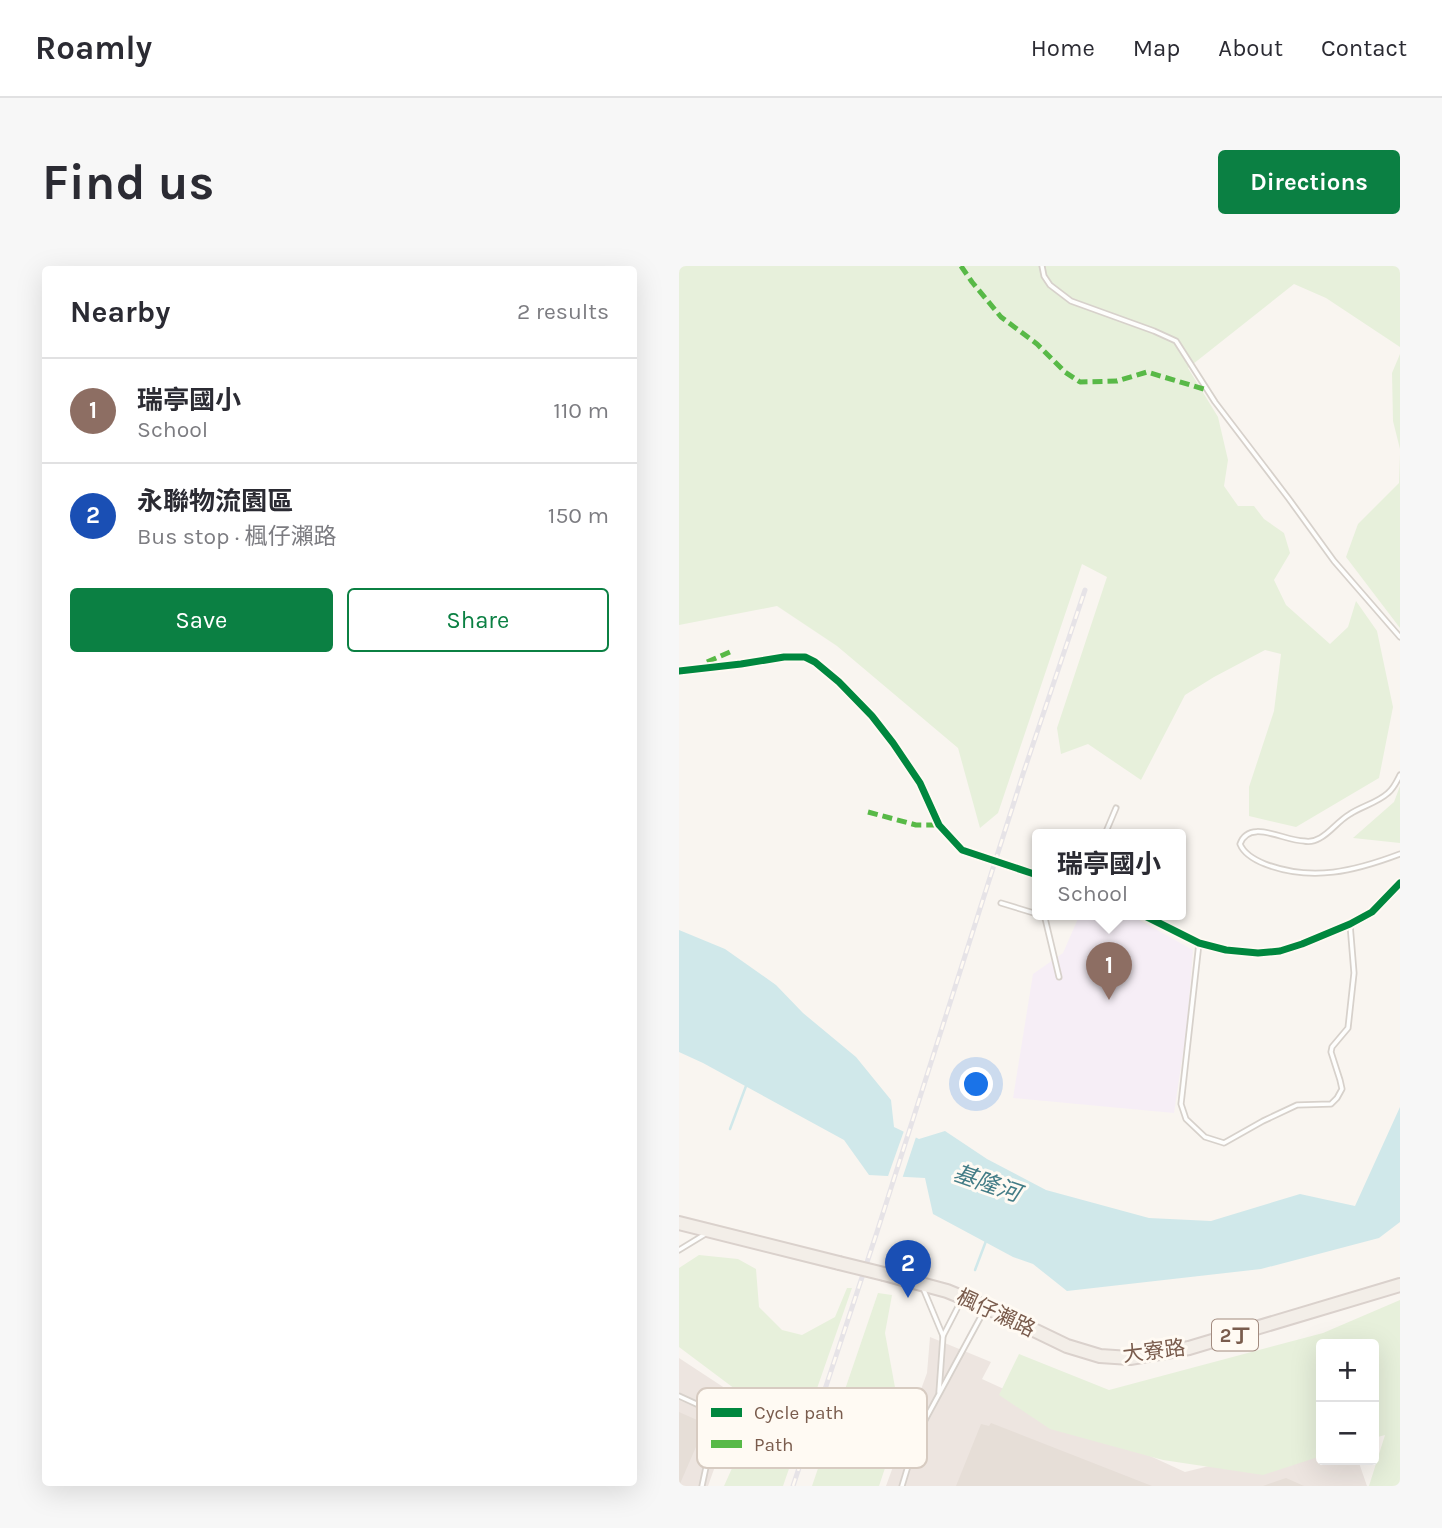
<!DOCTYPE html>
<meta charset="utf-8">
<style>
body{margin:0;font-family:Karla,"Noto Sans TC",sans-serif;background:#f7f7f7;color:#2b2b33}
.controls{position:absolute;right:21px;bottom:21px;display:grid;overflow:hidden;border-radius:7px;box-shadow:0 7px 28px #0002}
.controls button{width:63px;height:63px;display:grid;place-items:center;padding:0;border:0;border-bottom:2px solid #e1e1e2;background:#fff;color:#2b2b33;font:35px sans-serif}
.you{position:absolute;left:298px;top:819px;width:24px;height:24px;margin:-18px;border:5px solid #fff;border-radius:50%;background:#1a73e8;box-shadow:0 0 0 10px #1a73e833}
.badge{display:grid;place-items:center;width:46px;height:46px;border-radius:50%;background:#0b8043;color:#fff;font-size:23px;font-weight:700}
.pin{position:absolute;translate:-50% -58px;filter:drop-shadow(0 2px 4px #0008)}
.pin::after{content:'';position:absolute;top:37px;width:24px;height:21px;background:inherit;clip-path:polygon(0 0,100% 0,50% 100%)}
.popup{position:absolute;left:353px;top:563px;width:154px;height:91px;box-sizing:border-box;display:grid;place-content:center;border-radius:7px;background:#fff;filter:drop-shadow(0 2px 5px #0005);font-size:23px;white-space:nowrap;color:#7c7c81}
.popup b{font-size:26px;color:#2b2b33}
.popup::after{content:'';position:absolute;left:50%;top:100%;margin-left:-14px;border:14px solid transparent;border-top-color:#fff}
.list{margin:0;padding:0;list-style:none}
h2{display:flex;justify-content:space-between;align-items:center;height:91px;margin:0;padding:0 28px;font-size:30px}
h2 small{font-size:23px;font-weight:400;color:#7c7c81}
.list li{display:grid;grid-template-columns:46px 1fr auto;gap:21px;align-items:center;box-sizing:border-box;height:105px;padding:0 28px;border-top:2px solid #e1e1e2}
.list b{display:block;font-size:26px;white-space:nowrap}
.list p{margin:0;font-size:23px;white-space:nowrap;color:#7c7c81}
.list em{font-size:23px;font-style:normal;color:#7c7c81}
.actions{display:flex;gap:14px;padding:21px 28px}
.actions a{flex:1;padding:16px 0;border:2px solid #0b8043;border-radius:7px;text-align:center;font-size:24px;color:#0b8043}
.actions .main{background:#0b8043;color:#fff}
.map{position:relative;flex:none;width:721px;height:1220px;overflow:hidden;border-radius:7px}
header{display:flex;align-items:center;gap:42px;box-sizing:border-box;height:98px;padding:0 35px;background:#fff;border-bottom:2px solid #e1e1e2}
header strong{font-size:33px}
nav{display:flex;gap:38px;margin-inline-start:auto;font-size:24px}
.intro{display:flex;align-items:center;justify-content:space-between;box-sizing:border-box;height:168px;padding:0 42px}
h1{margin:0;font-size:49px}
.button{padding:18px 32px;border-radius:7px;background:#0b8043;color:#fff;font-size:24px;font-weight:700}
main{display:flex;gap:42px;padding:0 42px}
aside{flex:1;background:#fff;border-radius:7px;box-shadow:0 7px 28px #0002}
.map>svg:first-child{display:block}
.industrial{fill:#ede5e0}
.education{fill:#f6eef6}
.green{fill:#e7f0db}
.water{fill:#d0e8ea}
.pier{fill:#f9f5f0}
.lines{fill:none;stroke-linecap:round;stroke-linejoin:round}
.stream{stroke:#d0e8ea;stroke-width:2.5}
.building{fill:#e6ded7}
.lane-casing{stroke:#d7d1cb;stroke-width:7}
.street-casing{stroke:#d7d1cb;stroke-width:10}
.primary-casing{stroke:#dad1cc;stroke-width:16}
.lane{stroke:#fefefd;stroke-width:3.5}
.street{stroke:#fefefd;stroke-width:7}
.primary{stroke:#f3eee8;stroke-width:12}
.rail-casing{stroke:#e6e3e7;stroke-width:5}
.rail{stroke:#fffaf3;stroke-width:2.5;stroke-dasharray:8;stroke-linecap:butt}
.primary-bridge-casing{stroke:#dad1cc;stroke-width:16;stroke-linecap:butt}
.primary-bridge{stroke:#f3eee8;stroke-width:12}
.quiet{stroke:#58b947;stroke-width:5;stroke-dasharray:10 5;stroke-linecap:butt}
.cycleway-casing{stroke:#fffaf3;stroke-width:11}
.cycleway{stroke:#00873e;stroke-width:7}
.labels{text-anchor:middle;stroke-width:6;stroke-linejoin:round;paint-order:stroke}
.shield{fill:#fffaf3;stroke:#a28b7f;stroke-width:2}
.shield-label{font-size:19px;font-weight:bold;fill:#7a5c4d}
.street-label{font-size:21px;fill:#7a5c4d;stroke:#fffaf3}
.water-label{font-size:23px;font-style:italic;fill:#437c86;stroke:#fffaf3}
.key{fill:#fffaf3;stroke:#d7cbc1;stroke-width:2}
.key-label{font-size:19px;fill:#7a5c4d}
</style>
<header>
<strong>Roamly</strong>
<nav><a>Home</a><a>Map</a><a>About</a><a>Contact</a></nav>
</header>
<div class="intro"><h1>Find us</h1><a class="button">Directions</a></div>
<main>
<aside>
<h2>Nearby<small>2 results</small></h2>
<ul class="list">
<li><span class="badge" style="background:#8d6e63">1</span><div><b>瑞亭國小</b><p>School</p></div><em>110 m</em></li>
<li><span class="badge" style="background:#1a4fb4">2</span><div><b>永聯物流園區</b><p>Bus stop · 楓仔瀨路</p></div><em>150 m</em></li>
</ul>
<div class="actions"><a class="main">Save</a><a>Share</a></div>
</aside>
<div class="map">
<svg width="721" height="1220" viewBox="0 0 721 1220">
<rect width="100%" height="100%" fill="#f9f5f0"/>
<g class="industrial">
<path d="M251,1071l61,25 -9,17 203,93 136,-34v22h37l9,26h-481l41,-113z"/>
<path d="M0,1092l64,42 -20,44 -15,42h-29z"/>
</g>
<path class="education" d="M401,648h48l65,36 -6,76 -13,87 -161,-15 20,-124 30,-21z"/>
<g class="green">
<path d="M0,0h721v81l-74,-49 -32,-14 -106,84 30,49 10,43 -4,26 14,20h16l10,13 20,14 6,20 -16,27 12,25 44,39 18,-17 8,-26 21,30 16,76 -14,71 -83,49 -47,-11v-29l25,-76 7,-57 -16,-4 -51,27 -29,18 -44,85 -53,-36 -27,10 -4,-26 50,-151 -25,-13 -84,249 -18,15 -22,-80 -121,-102 -60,-40 -98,19z"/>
<path d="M721,88v95l-7,-28 -1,-48z"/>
<path d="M721,188v174l-54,-71 12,-33 41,-41z"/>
<path d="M721,520v57l-47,-5 41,-36z"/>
<path d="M20,989l39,4 18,10 3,38 23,23 20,5 33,-18 12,-29h5l-69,198h-59l31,-69 -8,-19 -68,-51v-79z"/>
<path d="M199,1027l14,2 -7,38 16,87 -22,66h-67z"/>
<path d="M721,1034v186h-31l16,-51 -11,3v-94h-53v112l-58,19 -100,-15 -113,-31 -51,-34 20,-41 90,36 214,-57z"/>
</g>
<path class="water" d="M0,664l46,19 51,36 27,28 53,44 35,43 3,27 25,12 26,-8 42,28 59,31 103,28 62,3 89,-27 55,12 45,-99v115l-21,16 -118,31 -194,22 -34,-27 -20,-7 -80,-43 -8,-36 -56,-3 -25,-35 -141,-77 -24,-11z"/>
<path class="pier" d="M226,862l12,6 -15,45h-15z"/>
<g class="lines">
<g class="stream">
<path d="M51,863l16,-43"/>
<path d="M296,1004l11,-29"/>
</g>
</g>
<g class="building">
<path d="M0,1146l27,12 -27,62z"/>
<path d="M312,1157l161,63h-196l25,-62 8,2z"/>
<path d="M607,1212l18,8h-41z"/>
</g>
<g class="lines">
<defs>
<g id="lane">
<path d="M363,0l2,10 6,9 21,16 83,30 22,10 39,61 74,97 45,62 66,76"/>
<path d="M721,509c-3,6 -6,13 -12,18 -11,10 -26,13 -38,21 -12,7 -19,18 -30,24 -5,3 -11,4 -16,3 -20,0 -55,-23 -64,3 4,10 15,16 25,20 47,18 90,7 135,-10"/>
<path d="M426,568l11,-26"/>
<path d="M322,637l36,11"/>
<path d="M365,648l15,63"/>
<path d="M520,677l-18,161 5,15 19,18 19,6 39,-22 34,-16 34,-1 6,-6 5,-9 -2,-9 -9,-28 1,-5 16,-19 6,-55 -4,-49"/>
<path d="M0,984l28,-17"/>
<path d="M244,1022l20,48 -4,56"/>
<path d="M264,1070l19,-37"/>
<path d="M0,1130l24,11 7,15 -1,31 -7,33"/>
<path d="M223,1220l16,-53 67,-124"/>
</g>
<g id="street">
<path d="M0,405l62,-7 43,-7h21l10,5 24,20 33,34 21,27 27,40 19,42 23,25 75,25"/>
<path d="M462,648l58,29 27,7 32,3 22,-2 22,-7 48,-20 22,-12 28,-29"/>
</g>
<g id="primary">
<path d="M0,957l160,40"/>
<path d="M205,1008l63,17 39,16 81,39 33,10 30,2 59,-10 211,-63"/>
</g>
</defs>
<use href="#lane" class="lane-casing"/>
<use href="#street" class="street-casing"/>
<use href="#primary" class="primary-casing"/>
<use href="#lane" class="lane"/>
<use href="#street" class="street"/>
<use href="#primary" class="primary"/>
<defs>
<path id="rail" d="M114,1220l84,-254 146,-458 62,-184"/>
</defs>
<use href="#rail" class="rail-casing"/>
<use href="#rail" class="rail"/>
<defs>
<path id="primary-bridge" d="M160,997l45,11"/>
</defs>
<use href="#primary-bridge" class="primary-bridge-casing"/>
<use href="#primary-bridge" class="primary-bridge"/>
<g class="quiet">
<path d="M282,0l11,16 29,35 36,27 28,28 15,10 37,-1 30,-9 60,18"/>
<path d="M28,396l25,-11"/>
<path d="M189,546l48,13h23"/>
</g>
<defs>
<g id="cycleway">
<path d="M0,405l62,-7 43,-7h21l10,5 24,20 33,34 21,27 27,40 19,42 23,25 75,25"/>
<path d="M462,648l58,29 27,7 32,3 22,-2 22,-7 48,-20 22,-12 28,-29"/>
</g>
</defs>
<use href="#cycleway" class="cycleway-casing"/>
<use href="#cycleway" class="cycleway"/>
</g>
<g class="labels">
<rect class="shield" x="533" y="1053.5" width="46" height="31" rx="5"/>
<g class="shield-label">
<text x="556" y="1076">2丁</text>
</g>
<g class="street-label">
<text transform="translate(317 1047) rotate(25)" y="7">楓仔瀨路</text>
<text transform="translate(475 1085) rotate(-7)" y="7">大寮路</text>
</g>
<g class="water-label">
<text transform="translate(308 917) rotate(19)" y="8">基隆河</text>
</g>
</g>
<rect x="18" y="1122" width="230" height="80" rx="10" class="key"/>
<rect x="32" y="1142" width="31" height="9" fill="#00873e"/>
<rect x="32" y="1174" width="31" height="8" fill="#58b947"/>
<g class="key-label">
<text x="75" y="1153">Cycle path</text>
<text x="75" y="1185">Path</text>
</g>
</svg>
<div class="controls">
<button>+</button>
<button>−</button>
</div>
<div class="you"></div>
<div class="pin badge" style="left:430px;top:734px;background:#8d6e63">1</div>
<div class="popup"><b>瑞亭國小</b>School</div>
<div class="pin badge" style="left:229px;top:1032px;background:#1a4fb4">2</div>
</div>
</main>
